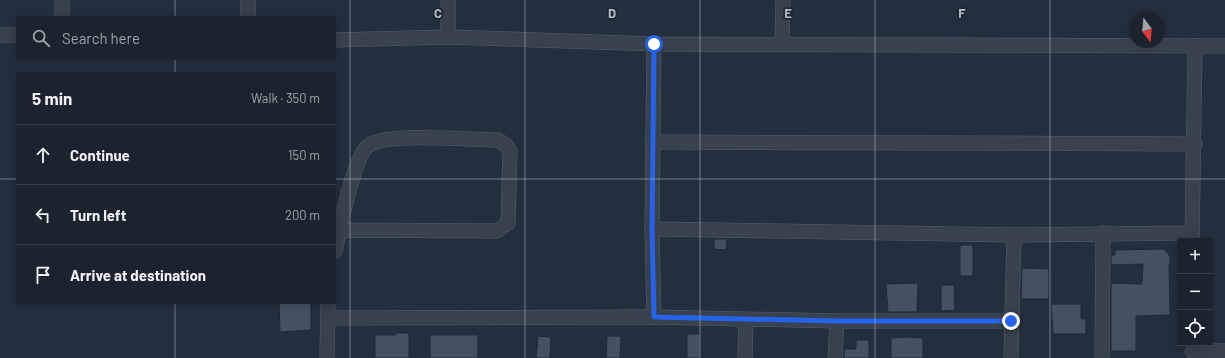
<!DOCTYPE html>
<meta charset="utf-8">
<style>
body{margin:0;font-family:Barlow,sans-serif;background:#282f3a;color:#f1f3f6}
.controls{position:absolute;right:12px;bottom:12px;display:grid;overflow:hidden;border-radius:0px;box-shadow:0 2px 10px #0003}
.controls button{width:36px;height:36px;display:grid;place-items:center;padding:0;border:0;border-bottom:1px solid #39404a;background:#1b232e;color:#f1f3f6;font:20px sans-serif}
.compass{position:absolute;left:1129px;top:12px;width:36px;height:36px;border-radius:50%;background:#1b232e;box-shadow:0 2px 10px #0003;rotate:164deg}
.stop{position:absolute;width:12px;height:12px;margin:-9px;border:3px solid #2563eb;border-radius:50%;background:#fff}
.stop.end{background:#2563eb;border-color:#fff;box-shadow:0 1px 4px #0008}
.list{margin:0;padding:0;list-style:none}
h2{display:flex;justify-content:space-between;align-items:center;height:52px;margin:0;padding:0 16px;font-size:17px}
h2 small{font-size:13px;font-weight:400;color:#a0a4aa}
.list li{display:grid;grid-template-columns:26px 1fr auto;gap:12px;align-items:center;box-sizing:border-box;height:60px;padding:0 16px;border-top:1px solid #39404a}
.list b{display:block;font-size:15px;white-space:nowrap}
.list em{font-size:13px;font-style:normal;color:#a0a4aa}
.icon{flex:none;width:22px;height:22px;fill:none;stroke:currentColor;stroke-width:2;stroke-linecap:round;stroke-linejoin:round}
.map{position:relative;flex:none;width:1225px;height:358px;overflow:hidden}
.search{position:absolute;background:#1b232e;box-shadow:0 2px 10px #0003;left:16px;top:16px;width:320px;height:44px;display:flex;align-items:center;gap:10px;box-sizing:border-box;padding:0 14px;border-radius:0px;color:#a0a4aa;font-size:15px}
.panel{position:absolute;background:#1b232e;box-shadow:0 2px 10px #0003;left:16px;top:72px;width:320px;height:232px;border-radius:0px}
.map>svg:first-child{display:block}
.building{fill:#455162;stroke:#1f2835}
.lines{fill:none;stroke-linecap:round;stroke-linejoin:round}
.minor-casing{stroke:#565f6c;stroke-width:15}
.minor{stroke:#38414e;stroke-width:14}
.route{stroke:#2563eb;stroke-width:5}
.grid{fill:none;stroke:#b4bcc9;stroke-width:1;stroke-opacity:0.55}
.grid-label{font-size:13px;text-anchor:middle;font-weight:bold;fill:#b4bcc9;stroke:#1d2633;stroke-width:3.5;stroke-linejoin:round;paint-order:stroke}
</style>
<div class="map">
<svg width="1225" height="358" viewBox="0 0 1225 358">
<rect width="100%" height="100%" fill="#242f3e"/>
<g class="building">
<path d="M714,239h13l-1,11 -12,-1z"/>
<rect x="960" y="245" width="13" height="31"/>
<path d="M1164,249l6,7v9h-1l1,50 -34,1v35h-25v-68l30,1 1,-2 1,-18 -32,1v-10h4v-5z"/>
<path d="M1022,268l27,1v30h-28z"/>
<path d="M918,283l-1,29h-29l-2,-28z"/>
<path d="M941,285h13l1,25 -14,1z"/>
<path d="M279,303h32v27l-31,2z"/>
<path d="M1051,304h30v15h5v15h-33z"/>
<path d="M395,333h14v25h-34v-23h20z"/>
<rect x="687" y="334" width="13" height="24"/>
<rect x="430" y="335" width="48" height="23"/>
<path d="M538,336l13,1 -1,21h-14z"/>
<path d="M607,336h14l-1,22h-14z"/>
<path d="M905,337l18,1v20h-32v-20z"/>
<path d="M856,340h13v18h-25v-9h12z"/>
</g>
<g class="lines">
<defs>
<g id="minor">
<path d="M62,17v-17"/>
<path d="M248,17v-17"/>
<path d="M0,35h17"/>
<path d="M448,37v-37"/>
<path d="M335,40l113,-3 206,7 571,2"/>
<path d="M782,44l1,-44"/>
<path d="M652,142l543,2"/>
<path d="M652,229l362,6 178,-2"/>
<path d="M1192,241l3,-195"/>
<path d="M335,251c5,-21 18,-93 33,-105 17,-14 105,-6 130,-6l8,5 4,7 -2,71 -11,8 -157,-1"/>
<path d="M654,317l-2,-88 2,-185"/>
<path d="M328,318l326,-1 183,4h174"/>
<path d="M1192,351h33"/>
<path d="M327,358l1,-55"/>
<path d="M745,358l1,-38"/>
<path d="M835,358l2,-37"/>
<path d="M1011,358l3,-123"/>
<path d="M1102,358l1,-125"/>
</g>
</defs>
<use href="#minor" class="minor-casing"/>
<use href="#minor" class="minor"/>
</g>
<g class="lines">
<path class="route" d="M654,44l-2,185 2,88 183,4h174"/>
</g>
<path class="grid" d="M175,0v17M350,0v358M525,0v358M700,0v358M875,0v358M1050,0v358M175,59v14M0,179h17M335,179h890M175,303v55"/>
<g class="grid-label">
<text x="438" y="18">C</text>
<text x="612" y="18">D</text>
<text x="788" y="18">E</text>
<text x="962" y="18">F</text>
</g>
</svg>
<div class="controls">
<button>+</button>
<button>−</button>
<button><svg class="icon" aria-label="locate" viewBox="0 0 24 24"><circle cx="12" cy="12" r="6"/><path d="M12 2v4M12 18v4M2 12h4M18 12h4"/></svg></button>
</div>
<svg class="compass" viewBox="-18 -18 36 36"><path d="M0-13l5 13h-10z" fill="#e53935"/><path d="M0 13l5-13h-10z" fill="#a0a4aa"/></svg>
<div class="stop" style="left:654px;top:44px"></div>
<div class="stop end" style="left:1011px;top:321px"></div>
<div class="search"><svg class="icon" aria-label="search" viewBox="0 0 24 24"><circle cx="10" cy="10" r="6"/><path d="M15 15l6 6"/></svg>Search here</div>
<section class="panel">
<h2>5 min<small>Walk · 350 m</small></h2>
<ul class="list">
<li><svg class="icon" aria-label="ahead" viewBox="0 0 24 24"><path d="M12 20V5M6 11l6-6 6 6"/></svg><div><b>Continue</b></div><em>150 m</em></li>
<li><svg class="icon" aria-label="left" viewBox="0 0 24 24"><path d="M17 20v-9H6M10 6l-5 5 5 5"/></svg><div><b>Turn left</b></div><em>200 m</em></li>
<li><svg class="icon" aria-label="arrive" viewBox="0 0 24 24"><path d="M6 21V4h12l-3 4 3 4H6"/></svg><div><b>Arrive at destination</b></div></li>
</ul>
</section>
</div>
